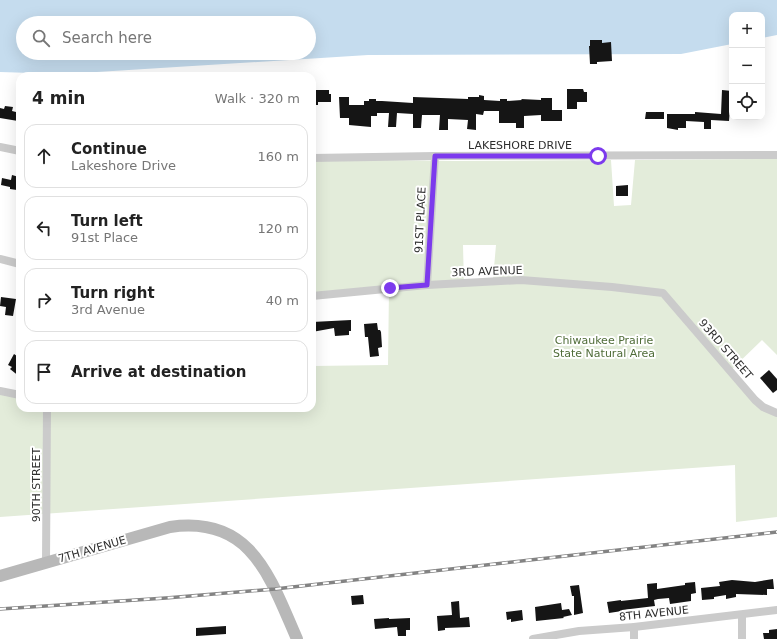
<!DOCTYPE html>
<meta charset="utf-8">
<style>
body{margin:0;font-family:"DejaVu Sans",sans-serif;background:#f6f6f6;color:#222}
.controls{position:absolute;right:12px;top:12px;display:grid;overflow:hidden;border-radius:8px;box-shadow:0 4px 16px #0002}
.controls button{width:36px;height:36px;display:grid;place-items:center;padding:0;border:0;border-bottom:1px solid #e0e0e0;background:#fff;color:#222;font:20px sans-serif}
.stop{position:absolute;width:12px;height:12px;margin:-9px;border:3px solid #7c3aed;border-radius:50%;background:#fff}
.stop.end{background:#7c3aed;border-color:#fff;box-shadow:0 1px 4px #0008}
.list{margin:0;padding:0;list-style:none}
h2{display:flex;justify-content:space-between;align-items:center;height:52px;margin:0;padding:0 16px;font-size:17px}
h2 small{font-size:13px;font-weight:400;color:#767676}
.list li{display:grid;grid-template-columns:26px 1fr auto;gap:12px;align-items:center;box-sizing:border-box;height:64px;margin:0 8px 8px;padding:0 8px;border:1px solid #e0e0e0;border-radius:12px}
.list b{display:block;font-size:15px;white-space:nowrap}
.list p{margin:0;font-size:13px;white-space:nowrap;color:#767676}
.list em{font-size:13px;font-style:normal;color:#767676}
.icon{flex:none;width:22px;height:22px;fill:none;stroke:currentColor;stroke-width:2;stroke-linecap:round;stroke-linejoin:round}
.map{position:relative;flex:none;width:777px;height:639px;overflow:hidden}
.search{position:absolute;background:#fff;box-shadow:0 4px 16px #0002;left:16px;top:16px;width:300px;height:44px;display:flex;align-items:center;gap:10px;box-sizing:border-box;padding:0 14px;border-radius:22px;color:#767676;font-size:15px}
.panel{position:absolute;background:#fff;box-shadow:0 4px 16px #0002;left:16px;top:72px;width:300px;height:340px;border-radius:12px}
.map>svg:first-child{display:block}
.green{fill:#e3ecda;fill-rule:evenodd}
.water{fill:#c5dcee;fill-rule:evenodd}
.building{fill:#151515}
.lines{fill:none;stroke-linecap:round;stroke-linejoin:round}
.street{stroke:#cbcbcb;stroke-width:8}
.secondary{stroke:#b8b8b8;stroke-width:12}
.rail-casing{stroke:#838383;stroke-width:3.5}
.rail{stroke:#fff;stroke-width:2;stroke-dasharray:6;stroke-linecap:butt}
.route{stroke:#7c3aed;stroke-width:5}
.labels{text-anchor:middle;stroke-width:4;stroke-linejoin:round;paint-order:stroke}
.street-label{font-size:11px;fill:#2e2e2e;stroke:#fff}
.park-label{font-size:11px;fill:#4f6c38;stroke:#fff}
</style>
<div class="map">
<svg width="777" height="639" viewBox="0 0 777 639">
<rect width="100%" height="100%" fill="#fff"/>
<path class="green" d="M312,159l142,2 157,-1 3,46 17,-1 4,-45 142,-1v196l-15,-15 -33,32 48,45v100l-41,5 -1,-57 -735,52v-123l20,4v10h292v-42l76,-1 1,-77 -75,8 1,-59h-3zM463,245h33l-3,34 -29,7z"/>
<path class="water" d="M0,0h777v35l-15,3v-23h-30v29l-51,10 -313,1 -303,19 -65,-2zM23,23h286v30h-286z"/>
<g class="building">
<path d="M590,40h12v3l9,-1 1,19 -15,1v2h-7l-1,-18h1z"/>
<path d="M567,89h16l1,3h3v10h-10v7h-10z"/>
<path d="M313,90h16v4h2v8h-13v3h-6z"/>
<path d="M722,90l10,1v17h-2l-1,13 -18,-1v9h-7v-7l-18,-1v7h-8v2l-11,-2v-14h28v-2l26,2z"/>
<path d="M479,95l5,1v4l16,1v-2h7v2l15,-1 -1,-1 20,1v-2h11v12h10v11h-21v-6l-17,1v12h-8v-5h-17v-12h-15l-1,4 -7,-1v16l-9,-1 1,-9 -20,-1v11h-9l1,-15h-18l-1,13h-8v-14l-16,-1 -1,14h-8l1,-14h-12v3h-6v11l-22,-2v-7h-9l-1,-21h10v8h15v-4h5v-2h7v2h6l31,2v-6l55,2v-2h11z"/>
<path d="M5,106l8,1 -1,4 8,2 -2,8 -18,-3v-10l4,1z"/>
<path d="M646,112h18v7h-19z"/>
<path d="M12,175l7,2 -2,13 -7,-1v-2l-9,-2 1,-7 9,2z"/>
<path d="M628,185v11h-12v-10z"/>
<path d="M1,297l15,2 -3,17 -8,-1 1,-8 -6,-1z"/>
<path d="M351,320v11h-2v4l-14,1 -1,-8 -22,4v-10z"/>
<path d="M377,323l1,7h2l1,2 1,15 -4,1 1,8 -9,1 -2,-20h-3l-1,-13z"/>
<path d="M14,354l6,4v19l-10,-8 2,-2 -4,-2z"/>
<path d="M769,370l8,9v11l-4,3 -13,-15z"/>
<path d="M773,579l1,10h-7v6l-31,-1v3l-10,2v-4l-12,2v2l-12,1 -1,-12 19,-2 -1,-4 13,-2 23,2z"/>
<path d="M695,582l1,11 -5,1v7l-21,3 -1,-6 -11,1 -4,1 1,6 -33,4v1l-13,2 -2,-11 14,-2v1l27,-3 -1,-14 10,-1v6l28,-4v-2z"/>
<path d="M579,585l4,28 -9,2v-19h-2l-2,-10z"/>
<path d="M363,595l1,9 -12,1 -1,-9z"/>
<path d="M459,601l1,17 9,-1 1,10 -25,1v2l-7,1 -1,-15 15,-1 -1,-13z"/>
<path d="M561,603l1,7 7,-1 3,6 -9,2 1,1 -28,3 -1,-14z"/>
<path d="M522,610l1,10 -12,2v-3l-4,1 -1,-8z"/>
<path d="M389,618v1l21,-1v12h-4v6h-8l-1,-9 -22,2 -1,-10z"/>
<path d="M226,626v8l-30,2v-8z"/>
<path d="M777,629v10h-13l-1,-6h6v-3z"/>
</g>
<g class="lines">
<g class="street">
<path d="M0,147l20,4"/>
<path d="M312,158l123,-2 342,-1"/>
<path d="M0,259l20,5"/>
<path d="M427,285l8,-129"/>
<path d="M312,296l115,-11 94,-5 91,7 51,6 92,107 8,7 14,6"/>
<path d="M0,391l20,4"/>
<path d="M46,563l1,-155"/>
<path d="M533,639l46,-8 55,-4 143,-17"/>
<path d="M634,639v-12"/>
<path d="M742,639v-24"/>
</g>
<path class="secondary" d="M0,576l170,-49c82,-12 100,51 127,112"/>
<defs>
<path id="rail" d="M0,609l166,-11 109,-9 502,-57"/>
</defs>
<use href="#rail" class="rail-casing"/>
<use href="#rail" class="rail"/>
</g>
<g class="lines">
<path class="route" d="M390,288l37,-3 8,-129h163"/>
</g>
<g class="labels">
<g class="street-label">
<text x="520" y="149">LAKESHORE DRIVE</text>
<text transform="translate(420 220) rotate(-87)" y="4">91ST PLACE</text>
<text transform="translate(487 271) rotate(-2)" y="4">3RD AVENUE</text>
<text transform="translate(726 349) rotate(49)" y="4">93RD STREET</text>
<text transform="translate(36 485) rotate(-90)" y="4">90TH STREET</text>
<text transform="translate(92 549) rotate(-16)" y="4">7TH AVENUE</text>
<text transform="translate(654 613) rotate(-6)" y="4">8TH AVENUE</text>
</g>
<g class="park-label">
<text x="604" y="344">Chiwaukee Prairie<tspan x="604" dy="13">State Natural Area</tspan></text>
</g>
</g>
</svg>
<div class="controls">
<button>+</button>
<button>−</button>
<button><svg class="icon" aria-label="locate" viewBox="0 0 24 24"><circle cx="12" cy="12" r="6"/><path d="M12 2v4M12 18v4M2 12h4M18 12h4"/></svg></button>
</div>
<div class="stop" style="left:598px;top:156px"></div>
<div class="stop end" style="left:390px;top:288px"></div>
<div class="search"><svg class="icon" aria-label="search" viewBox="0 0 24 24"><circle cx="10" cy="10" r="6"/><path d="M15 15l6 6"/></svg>Search here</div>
<section class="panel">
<h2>4 min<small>Walk · 320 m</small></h2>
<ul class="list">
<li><svg class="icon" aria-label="ahead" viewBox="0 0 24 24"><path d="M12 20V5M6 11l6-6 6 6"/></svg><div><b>Continue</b><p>Lakeshore Drive</p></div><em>160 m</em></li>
<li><svg class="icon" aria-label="left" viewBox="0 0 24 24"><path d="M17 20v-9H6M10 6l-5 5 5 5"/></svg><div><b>Turn left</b><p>91st Place</p></div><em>120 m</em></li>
<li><svg class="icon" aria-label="right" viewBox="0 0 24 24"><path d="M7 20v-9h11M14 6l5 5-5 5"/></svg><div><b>Turn right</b><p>3rd Avenue</p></div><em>40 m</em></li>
<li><svg class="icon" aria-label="arrive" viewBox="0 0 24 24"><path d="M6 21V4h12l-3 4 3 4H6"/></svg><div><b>Arrive at destination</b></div></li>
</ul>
</section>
</div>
